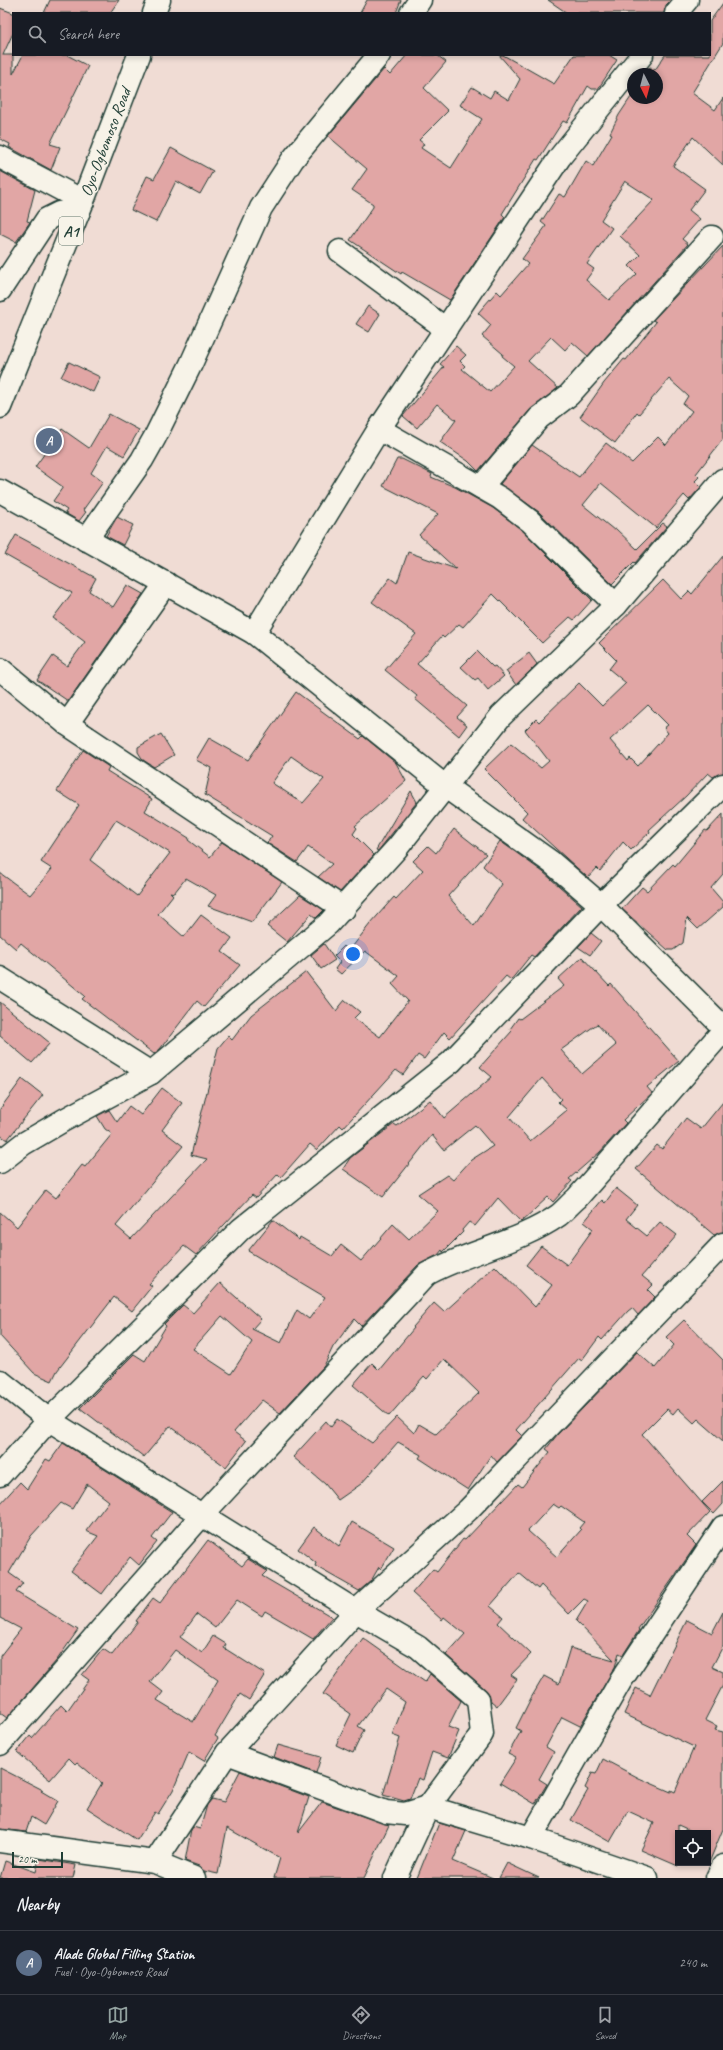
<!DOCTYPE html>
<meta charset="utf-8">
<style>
body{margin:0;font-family:Caveat,sans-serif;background:#20242c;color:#f1f3f6}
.controls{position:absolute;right:12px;bottom:12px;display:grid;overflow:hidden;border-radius:0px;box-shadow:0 2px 6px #0003}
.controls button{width:36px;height:36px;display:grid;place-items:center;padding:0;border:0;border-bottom:1px solid #363941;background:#171b24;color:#f1f3f6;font:20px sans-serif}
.compass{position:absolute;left:627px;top:68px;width:36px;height:36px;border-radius:50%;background:#171b24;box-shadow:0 2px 6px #0003;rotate:174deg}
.scale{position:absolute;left:12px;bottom:10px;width:51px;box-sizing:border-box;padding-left:4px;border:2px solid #1f3d34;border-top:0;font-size:11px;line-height:14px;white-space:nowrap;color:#1f3d34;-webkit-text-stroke:3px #f7f3e8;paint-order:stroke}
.you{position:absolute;left:353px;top:954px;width:14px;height:14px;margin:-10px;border:3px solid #fff;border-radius:50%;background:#1a73e8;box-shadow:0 0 0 6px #1a73e833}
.badge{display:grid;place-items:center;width:26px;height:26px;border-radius:50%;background:#92a19f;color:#fff;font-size:13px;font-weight:700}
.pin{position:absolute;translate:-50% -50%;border:2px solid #fff;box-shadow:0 1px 4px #0006}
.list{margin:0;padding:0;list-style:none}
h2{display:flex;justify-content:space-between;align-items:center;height:52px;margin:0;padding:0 16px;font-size:17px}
h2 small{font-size:13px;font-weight:400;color:#9ea1a6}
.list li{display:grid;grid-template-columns:26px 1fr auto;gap:12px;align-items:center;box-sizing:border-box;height:64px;padding:0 16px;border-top:1px solid #363941}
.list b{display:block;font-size:15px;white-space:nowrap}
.list p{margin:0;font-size:13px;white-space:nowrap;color:#9ea1a6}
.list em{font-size:13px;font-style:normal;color:#9ea1a6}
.icon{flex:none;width:22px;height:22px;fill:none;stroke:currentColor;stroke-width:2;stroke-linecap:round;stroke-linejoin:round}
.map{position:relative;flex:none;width:723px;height:1878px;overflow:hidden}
.search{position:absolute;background:#171b24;box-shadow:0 2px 6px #0003;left:12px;right:12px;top:12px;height:44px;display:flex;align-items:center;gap:10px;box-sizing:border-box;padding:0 14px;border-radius:0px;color:#9ea1a6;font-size:15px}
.sheet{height:116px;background:#171b24}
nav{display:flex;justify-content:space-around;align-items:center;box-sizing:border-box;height:56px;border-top:1px solid #363941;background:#171b24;font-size:11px;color:#9ea1a6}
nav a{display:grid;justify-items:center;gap:2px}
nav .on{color:#92a19f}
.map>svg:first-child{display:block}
.building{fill:#e1a6a5;stroke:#1f3d34;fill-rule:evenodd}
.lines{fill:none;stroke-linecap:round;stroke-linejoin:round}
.minor-casing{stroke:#1f3d34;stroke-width:25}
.highway-casing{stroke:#1f3d34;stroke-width:25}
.minor{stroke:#f7f3e8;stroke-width:22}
.highway{stroke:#f7f3e8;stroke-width:22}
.labels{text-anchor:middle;stroke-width:3;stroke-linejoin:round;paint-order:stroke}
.shield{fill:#f7f3e8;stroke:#60746a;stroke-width:1}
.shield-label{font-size:16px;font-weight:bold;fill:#1f3d34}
.street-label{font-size:17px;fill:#1f3d34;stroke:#f7f3e8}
</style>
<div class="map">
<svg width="723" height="1878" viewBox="0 0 723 1878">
<rect width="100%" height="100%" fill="#f0dcd4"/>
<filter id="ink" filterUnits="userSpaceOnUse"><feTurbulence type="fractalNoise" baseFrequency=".025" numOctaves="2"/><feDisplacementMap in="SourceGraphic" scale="8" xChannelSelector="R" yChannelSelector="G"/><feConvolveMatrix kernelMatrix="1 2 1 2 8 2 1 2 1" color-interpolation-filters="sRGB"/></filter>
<g filter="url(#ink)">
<g class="building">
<path d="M50,0h69l-9,13h-66z"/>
<path d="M367,0h34l-5,13h-36z"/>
<path d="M548,0h123l-5,5 -2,8h-97z"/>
<path d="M723,3v40l-31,50 23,17 8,-12v67l-30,-28 -20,29 32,23 -16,21 11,9 -18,20 6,5 -100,112 -16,-14 -7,8 -14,-13 -23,24 30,27 -28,22 -52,61 -10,-10 -28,-19 16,-22 -19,-16 -20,24 -14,-12 41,-49 -4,-3 16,-18 10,9 -6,6 5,5 -3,3 28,23 24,-26 -12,-10 1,-2 -21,-18 9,-11 -13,-12 19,-22 4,4 27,-31 -6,-5 24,-33 -5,-4 18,-28 6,3 21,-36 7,5 19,-32 -2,-1 9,-18 14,-21v4h24v-24h-12l5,-7 5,3 10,-15h45v-34zM625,181l29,19 -34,36 20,19 -11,11 8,8 -28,26 -23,-20 8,-11 -7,-5 25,-36 -11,-8z"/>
<path d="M0,8l13,5v20l-10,22h10v19l10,-19h44l21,11 -38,78 10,3 -9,23 -42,-23 1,-3 -10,-5z"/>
<path d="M407,55h30l9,7 -22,26 24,23 -29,29 5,4 -3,4 30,20 31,-49 -22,-14 12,-18 18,11 4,-7 15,9 11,-21 -21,-24h4l51,29 20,-29h35l8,5 -19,29h-6l-4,-3 -21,37 -4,-2 -25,39 -2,-1 -34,55 3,3 -55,83 -48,-28 -1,2 -51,-34 23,-33v-3l-21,-14 15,-21 -39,-33 56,-67 6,6z"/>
<path d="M171,148l42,23 -13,23 -24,-13 -20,41 -25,-12 16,-34 7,3z"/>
<path d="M0,171l35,19 -8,31 3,1 -14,20 -16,-8z"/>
<path d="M723,246v193l-27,35 3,3 -4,4 6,6 -12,13 -5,-5 -28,33 -55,-45 -18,22 31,25 2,-1 21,20 26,-26 4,3 -32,37 -1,-1 -22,22 -73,-72 -39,-28 32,-39 47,32 27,-34 26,20 26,-26 8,8 26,-34 -9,-7 5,-8 -19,-17 -30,35 -2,-2 -22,31 -35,-26 24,-34 20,-24 2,1 30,-38 -3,-2z"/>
<path d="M368,306l12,8 -11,18 -13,-8z"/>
<path d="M69,362l31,15 -7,15 -32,-15z"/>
<path d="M109,414l30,16 -15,26 -17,-10 -16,27 12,9 -20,28 3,2 -7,9 -14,-8 2,-3 -14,-9 10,-14 -28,-20 27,-38 27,19z"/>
<path d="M397,459h5l30,15 -1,3 24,10 38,21 29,22 70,70 -18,20 -4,-3 -28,26 -49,-49 -30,33 -4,-3 -15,14 -2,-2 -25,28 50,42 -10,11 10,8 -8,11 -44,-37 2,-3 -32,-26 31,-36 -44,-32 18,-24 7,5 11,-31 48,17 -37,-34 19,-21 -55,-28z"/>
<path d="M117,517l16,8 -10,20 -17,-9z"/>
<path d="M16,535l80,43 -7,13 24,16 14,-22 16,9 -75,107 -31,-21 16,-24 14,10 18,-24 -32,-24 19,-25 -67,-38z"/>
<path d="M723,556v217l-10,4 -5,-4 -22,23 -37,34 1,2 -19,18 -8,-8 -23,29 -3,-3 -9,10 -66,-60 5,-6 -43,-43 27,-26 30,25 8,-7 -24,-31 11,-11 3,3 40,-39 23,23 24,-23 -17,-14 7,-9 -17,-17 64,-63 18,19 8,-8 3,3zM648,705l20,20 -4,3 4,5 -30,33 -8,-8 -2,3 -18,-21z"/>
<path d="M477,651l16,16 2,-1 9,10 -16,14 -10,-12 -3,2 -14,-13z"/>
<path d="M529,653l8,11 -21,21 -10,-14z"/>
<path d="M296,692l64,47 3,-3 33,27 10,18 -51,45 2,2 -4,6 21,21 -34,37 -22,-15 14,-13 -24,-17 -11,15 -30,-19 5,-7 -67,-41 6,-27 -15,-8 13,-22 39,22zM291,756l33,23 -21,24 -31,-20z"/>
<path d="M161,734l13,21 -20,12 -11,-7 -5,-8v-5z"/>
<path d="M83,750l26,17 -2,4 45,28 -7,12 44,27 -1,2 22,17 12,-15 60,40 -30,40 -44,-16 8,-11 -30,-17 -12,15 -4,-1 3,3 -15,19 26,23 17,-22 31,23 -10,14 18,13 -36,42 -7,-6 -37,48 -6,5 -72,-55 3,-3 -64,-53 -5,6 -16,-14v-62l30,22 22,-26 -11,-7 38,-57 -22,-14zM116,820l54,33 -33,43 -47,-36z"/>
<path d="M411,791l6,11 -39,49 -2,-1z"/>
<path d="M723,814v60l-12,14 12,14v5l-25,22 -11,-11 -4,25 -10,7h-5l-46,-41 20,-22 5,4 26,-27 2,2 30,-36 2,1z"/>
<path d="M454,829l32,25 -38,42 26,30 28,-42 -19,-18 17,-25 43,31 39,34 -48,51 -3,-2 -20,25 -5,-4 -56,62 -6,-6 -20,27 -6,-4 -15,20 -7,-5 -53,58 -3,-3 -23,25 -7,-6 -29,33 -3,-3 -22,24 -4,-3 -56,60 -12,-9 -35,38 3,2 -20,25 -18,-14 -57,74 -5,10 -18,-8 -34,-37v-124l17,15 29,-37 10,8 26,-33 3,2 27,-33 -7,-5 -8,-13 12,-6 8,12 12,-16 12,9 21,-27 20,15 -20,27 21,16 -67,80 15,13 76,-80 -16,-4 27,-107 10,-12 4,4 19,-25 55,-43 30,39 9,-11 15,12 -6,6 26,19 28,-36 -16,-17 7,-8 -34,-25 -24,23 -6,-5 5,-7 -6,-6 10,-10 5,5 21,-27 24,-27 2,2 27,-29 -10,-9 15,-15 8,7z"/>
<path d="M300,895l24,15 -8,8 -5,-4 -24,28 -20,-16z"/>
<path d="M591,933l10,8 -11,14 -12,-8z"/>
<path d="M324,944l11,16 -14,9 -10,-14z"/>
<path d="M582,957l27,29 2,-2 68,77 -32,26 5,6 -29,27 3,3 -26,29 -31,27 3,2 -19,21 -5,-5 -27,25 -23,-24 -23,28 -6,-4 -7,8 1,2 -20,20 -1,-2 -4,5 -20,10 -57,61 -7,-7 -21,28 -9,19 -44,47 -18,-13 -28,32 12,9 -20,26 -56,-41 -26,31 -64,-49 54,-54 11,7 21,-35 -2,-2 19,-19 10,8 27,-30 41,36 -9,10 29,14 16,-33 12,9 16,-22 -77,-46 25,-31 26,20 1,-3 32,19 9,-11 20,16 32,-37 16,15 29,-28 -20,-17 29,-19 6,5 18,-20 22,-14 -18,-21 -31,25 -12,-15 -49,62 -40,-28 7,-11 44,-34 3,2 33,-26 14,18 48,-41 -12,-10 32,-36 -2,-2 8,-11 2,1 44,-33 -6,-7zM597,1024l19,21 -34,29 -21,-24zM542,1078l19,21 -3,3 9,8 -37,31 -21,-24zM222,1316l30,26 -21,32 -38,-25z"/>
<path d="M0,1002l50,41 -18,20 -32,-27z"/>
<path d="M22,1079l21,16 -36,45 -7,-5v-26z"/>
<path d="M723,1102v130l-9,3 -78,-66 21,-24 5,4 24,-31 15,11z"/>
<path d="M616,1188l21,17 -11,14 21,17 13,-14 17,13 -35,41 11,9 -5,5 7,7 -17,18 -6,-7 -4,3 -26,29 -3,-3 -17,23 -3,-2 -63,72 6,6 -25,26 -6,-7 -23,35 -49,-32 2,-3 -23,-13 -37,42 -23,16 -13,-16 -32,-27 33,-36 5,6 6,-8 35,24 25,-26 17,16 5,-9 17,10 43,-41 -35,-34 -17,20 -3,-3 -35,40 -36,-31 19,-22 7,7 35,-42 -1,-1 21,-24 10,9 51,-46 40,41 17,-22 -26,-20 15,-19 26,19 26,-36 -9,-7 18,-22 3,3z"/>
<path d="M684,1320l39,40v81l-25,-22 -4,4 -16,-15 -5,6 -6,-5 -25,25 68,78 -23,24 9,9 -58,84 1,1 -16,25 -4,-2 -4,14 -35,59 -18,-9 -16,30 8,5 -15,27 8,5 -12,20 -35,-21 16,-25 -8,-4 13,-23 -5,-3 15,-30 13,-22 15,8 11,-36 44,12 -38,-39 12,-20 -4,-2 -15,15 -28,-29 -3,4 -19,-16 -29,33 13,11 -5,6 33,31 -20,21 6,4 -20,27 -6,-5 -5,-11 -40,-35 19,-21 -21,-17 -2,3 -30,-27 21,-24 4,3 26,-33 2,1 53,-56 4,3 28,-35 -4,-3 11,-14 80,-83 18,16 19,-23 -8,-8zM553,1504l6,4 2,-2 23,16 -5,6 2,2 -24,27 -29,-26z"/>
<path d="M63,1443l109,69 -20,26 5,4 -18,23 -9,-8 -28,37 -31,-23 27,-35 -12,-5 23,-30 -22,-17 -15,25 -11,-6 -30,33 -22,37 14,10 -7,9 62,38 -21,30 -50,58 -7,-5v-57l21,-27 -21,-11v-114l20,-22 7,7 19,-30 4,2z"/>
<path d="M723,1481v23l-9,10 -12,-12z"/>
<path d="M352,1522l42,25 -13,22 -2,-2 -8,14 -12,10 -44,-25 1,-3 -18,-14 16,-22 25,19z"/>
<path d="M208,1540l34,26 6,-7 19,12 -5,5 70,41 -19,22 -48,-28 -3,5 -25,-16 -22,28 -18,-14 -17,23 22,16 11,-17 13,8 -2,4 41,26 -16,26 -9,-6 -25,42 3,2 -14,23 -15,-9 -16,38 -15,24 -3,-2 -18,28 -50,-32 15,-25 -25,-21 -2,2 -6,-6 -19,22 -33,-28 13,-16 2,2 29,-33 6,6 22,-31 -7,-5 21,-26 9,6 26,-33 -2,-1 17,-23 7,5zM175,1650l43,30 -25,42 -36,-22 6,-8 -13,-10z"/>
<path d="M723,1612v34l-11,21 11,5v13l-18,35 12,6 -2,4 8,2v97l-15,36v-32h-12l-18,-8v41l-37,-16 13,-27 -26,-12 -18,31 -39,-22 17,-30 -3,-2 7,-15 4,1 7,-15 36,19 32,14v-2l4,2 19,-45 -70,-33 12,-26 14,7 37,-75 25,13z"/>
<path d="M363,1638l62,44 5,-8 31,27 -13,26 11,4 -11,27 -16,-6 -9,28 -5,-2 -8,21 -6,2 -21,-6 17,-57 -8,-3 13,-33 -19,-13 -28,37 6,4 -11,23 -17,-8 15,-31 -28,-20z"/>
<path d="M278,1745l43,12 -5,16 -42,-16z"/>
<path d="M0,1768l43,22 -2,1 17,10 -14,24 -13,-8 -5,15 -26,-3z"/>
<path d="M240,1771l69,26 -11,36 24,-31 67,23 -25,53h-90l6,-20 -53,-30 -9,46 -14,-3 -5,-5 -14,-5 6,-31 2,-3 7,2 7,-24 5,-6 12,3z"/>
<path d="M439,1823l27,8 -13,30 40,17h-76z"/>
<path d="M39,1859l37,6 -3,13h-73l5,-17 31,11z"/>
<path d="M507,1863l32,15h-40z"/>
</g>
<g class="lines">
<defs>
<g id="minor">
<path d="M411,13l9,-13"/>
<path d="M676,13l11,-13"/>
<path d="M0,157l83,44"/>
<path d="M340,251l106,78"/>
<path d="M0,290l47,-71 12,-6 20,-2"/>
<path d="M379,429l121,69 30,23 86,84"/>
<path d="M481,487l58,-69 30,-23 143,-158"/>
<path d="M0,491l254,142 192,154 105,75 50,43 122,122"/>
<path d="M86,540l56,-80 13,-23 36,-73 70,-156 32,-49 86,-104"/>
<path d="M254,633l125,-204 181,-272 82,-102"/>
<path d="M0,669l67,55 277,185"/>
<path d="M67,724l99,-141"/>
<path d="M0,978l151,95"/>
<path d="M0,1162l23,-18 41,-24 87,-47 177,-149 69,-76 104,-132 115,-111 107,-125"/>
<path d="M0,1381l49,39 307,191 62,36 60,52 4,35 -54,73 -33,71"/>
<path d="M0,1475l49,-55 192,-191 210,-167 150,-157 122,-120"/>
<path d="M0,1744l202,-229 225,-241c42,-23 92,-31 132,-59 6,-5 12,-12 18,-17l146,-167"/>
<path d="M227,1753l159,59 19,2 23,-7 103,31 116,40"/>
<path d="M531,1838l89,-156 103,-155"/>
<path d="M0,1841l155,21 39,16"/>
<path d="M155,1862l72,-109 129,-142 112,-101 255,-266"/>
<path d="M717,1878l6,-12"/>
</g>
<g id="highway">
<path d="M154,13l5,-13"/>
<path d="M0,407l83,-206 56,-146"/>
</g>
</defs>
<use href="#minor" class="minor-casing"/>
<use href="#highway" class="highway-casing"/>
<use href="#minor" class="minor"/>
<use href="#highway" class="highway"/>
</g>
</g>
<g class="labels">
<rect class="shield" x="59" y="217" width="24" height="28" rx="3"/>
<g class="shield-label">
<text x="71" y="237">A1</text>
</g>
<g class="street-label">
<text transform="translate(105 142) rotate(-69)" y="6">Oyo-Ogbomoso Road</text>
</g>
</g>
</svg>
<div class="controls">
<button><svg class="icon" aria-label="locate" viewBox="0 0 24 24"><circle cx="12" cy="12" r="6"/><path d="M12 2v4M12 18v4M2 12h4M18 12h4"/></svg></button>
</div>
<svg class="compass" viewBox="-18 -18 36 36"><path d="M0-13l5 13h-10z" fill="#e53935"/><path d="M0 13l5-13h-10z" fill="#9ea1a6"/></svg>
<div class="scale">20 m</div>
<div class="you"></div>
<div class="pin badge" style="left:49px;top:441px;background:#5c6f8a">A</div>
<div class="search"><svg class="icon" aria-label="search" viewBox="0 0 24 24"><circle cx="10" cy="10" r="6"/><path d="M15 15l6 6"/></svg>Search here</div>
</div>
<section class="sheet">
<h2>Nearby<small></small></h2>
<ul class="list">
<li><span class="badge" style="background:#5c6f8a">A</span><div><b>Alade Global Filling Station</b><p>Fuel · Oyo-Ogbomoso Road</p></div><em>240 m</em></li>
</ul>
</section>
<nav>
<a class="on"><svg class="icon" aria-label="map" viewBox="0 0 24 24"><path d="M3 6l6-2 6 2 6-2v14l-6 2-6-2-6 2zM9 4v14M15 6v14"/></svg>Map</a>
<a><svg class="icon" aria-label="directions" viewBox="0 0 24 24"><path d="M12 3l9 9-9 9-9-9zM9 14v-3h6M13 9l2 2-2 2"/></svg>Directions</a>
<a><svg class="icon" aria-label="saved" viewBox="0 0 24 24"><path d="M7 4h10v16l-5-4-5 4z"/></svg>Saved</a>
</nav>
